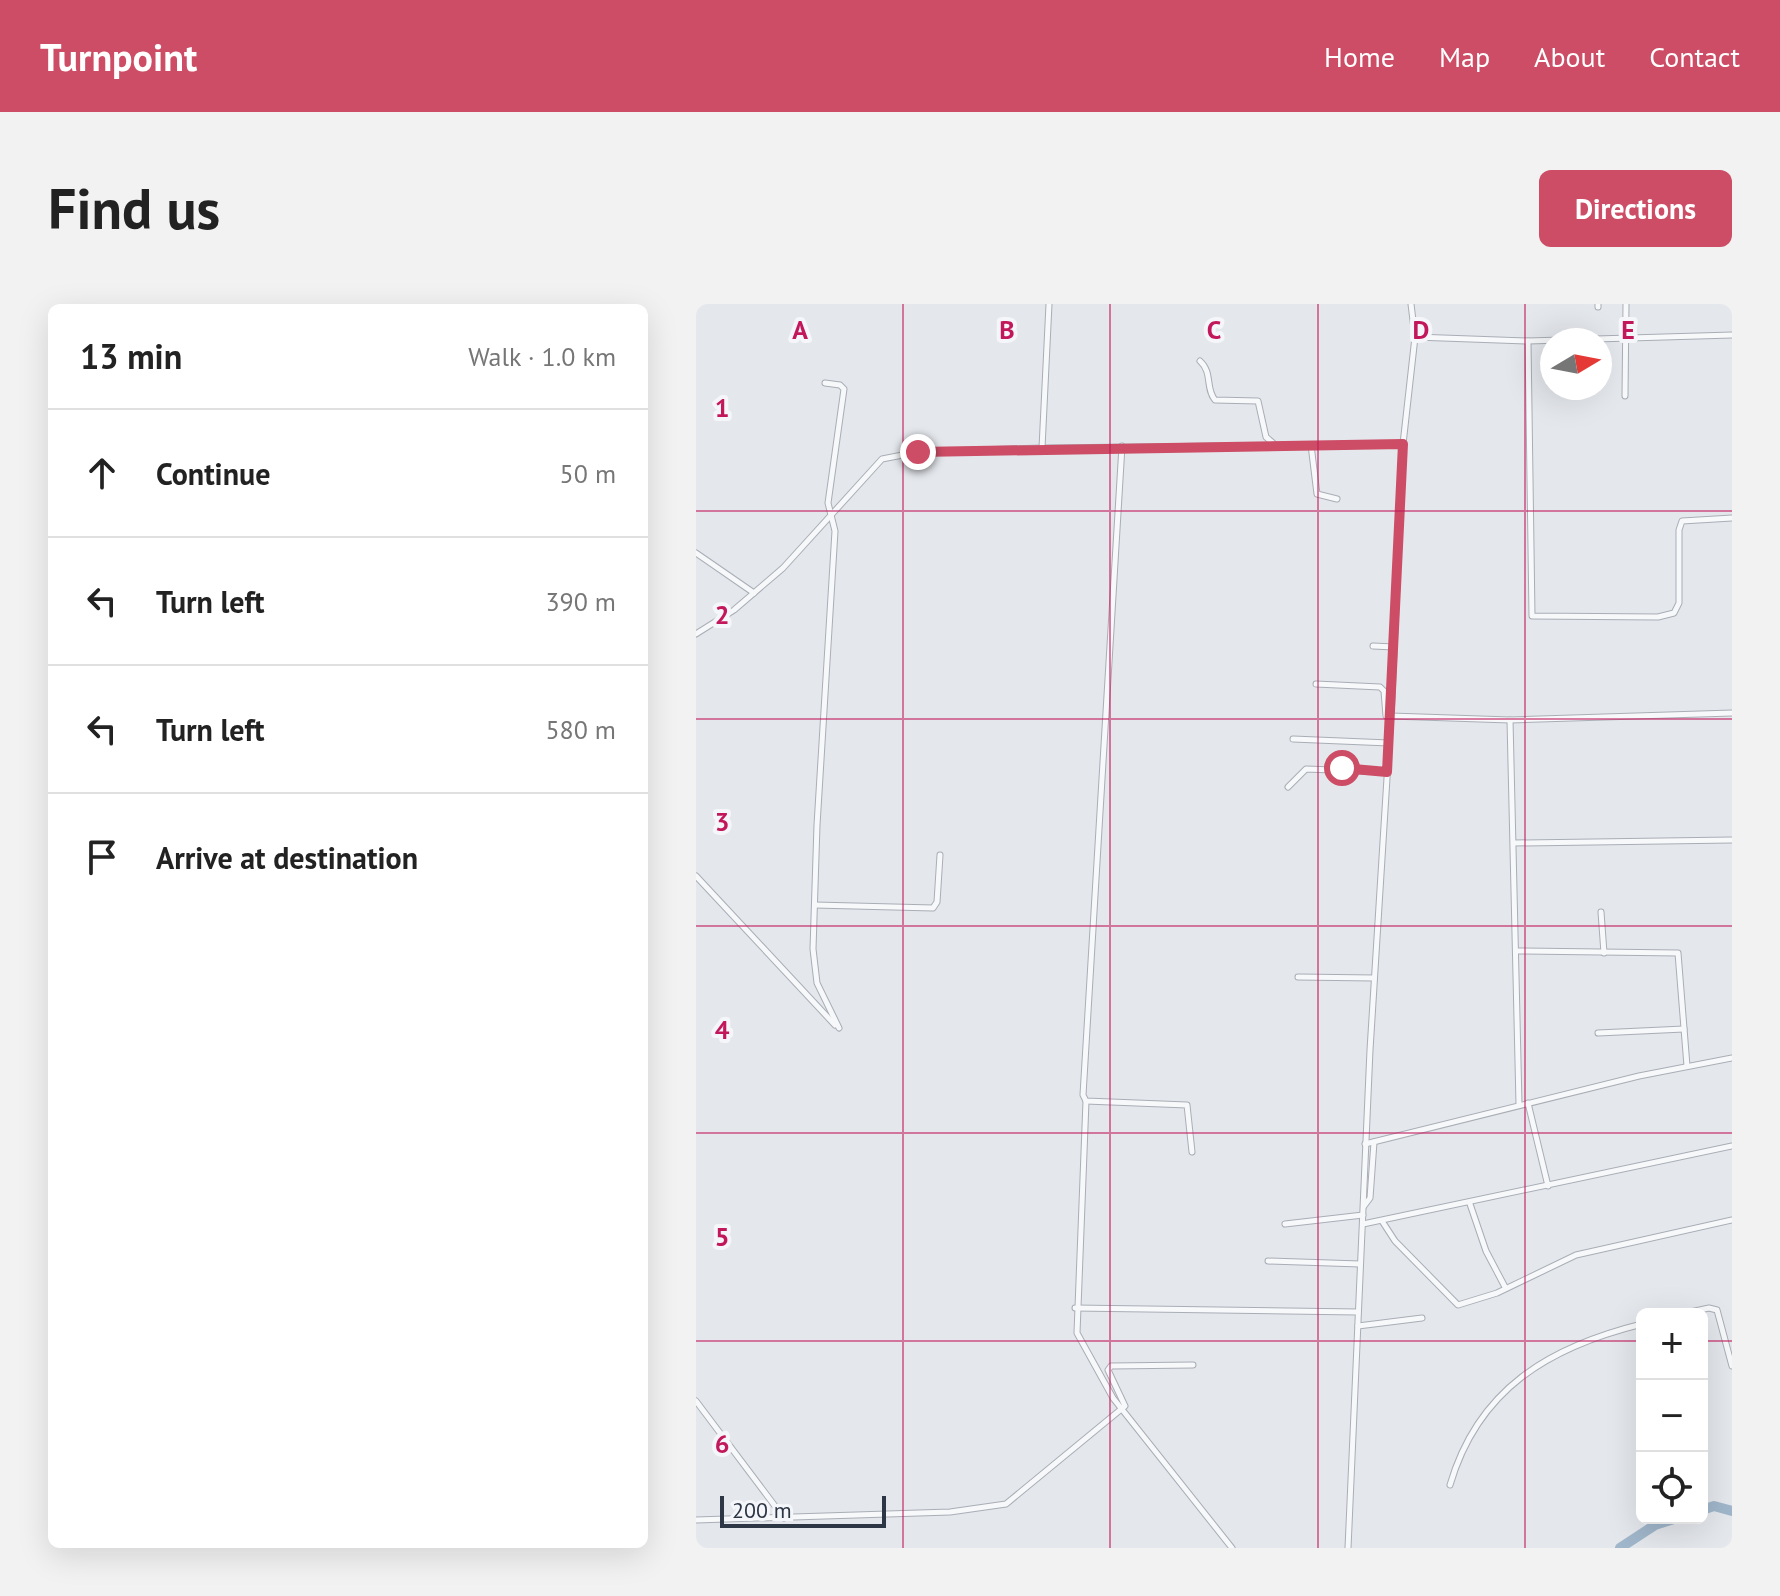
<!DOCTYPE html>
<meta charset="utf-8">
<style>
body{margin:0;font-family:"PT Sans",sans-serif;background:#f2f2f2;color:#222}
.controls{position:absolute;right:24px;bottom:24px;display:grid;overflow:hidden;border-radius:12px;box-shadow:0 8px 32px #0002}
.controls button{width:72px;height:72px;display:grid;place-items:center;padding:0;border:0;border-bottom:2px solid #e0e0e0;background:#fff;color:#222;font:40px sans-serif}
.compass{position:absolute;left:844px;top:24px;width:72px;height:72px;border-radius:50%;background:#fff;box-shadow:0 8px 32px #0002;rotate:80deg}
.scale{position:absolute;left:24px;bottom:20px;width:166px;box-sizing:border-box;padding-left:8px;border:4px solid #2c3644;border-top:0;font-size:22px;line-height:28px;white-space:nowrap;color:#2c3644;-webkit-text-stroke:6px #f4f6f9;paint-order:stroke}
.stop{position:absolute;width:24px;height:24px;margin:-18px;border:6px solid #cc4d65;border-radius:50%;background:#fff}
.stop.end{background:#cc4d65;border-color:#fff;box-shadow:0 2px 8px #0008}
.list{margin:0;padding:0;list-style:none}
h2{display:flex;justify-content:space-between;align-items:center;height:104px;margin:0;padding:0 32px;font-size:34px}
h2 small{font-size:26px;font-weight:400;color:#767676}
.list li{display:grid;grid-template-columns:52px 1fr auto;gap:24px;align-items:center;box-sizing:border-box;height:128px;padding:0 32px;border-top:2px solid #e0e0e0}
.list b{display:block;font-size:30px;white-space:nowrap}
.list em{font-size:26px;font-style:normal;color:#767676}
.icon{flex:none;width:44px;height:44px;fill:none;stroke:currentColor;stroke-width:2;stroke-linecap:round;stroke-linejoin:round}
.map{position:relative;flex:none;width:1036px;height:1244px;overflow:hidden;border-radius:12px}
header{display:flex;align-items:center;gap:48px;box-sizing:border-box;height:112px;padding:0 40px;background:#cc4d65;color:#fff}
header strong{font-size:38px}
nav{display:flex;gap:44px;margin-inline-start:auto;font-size:28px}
.intro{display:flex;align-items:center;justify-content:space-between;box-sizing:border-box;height:192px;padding:0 48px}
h1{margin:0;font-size:56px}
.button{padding:20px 36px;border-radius:12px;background:#cc4d65;color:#fff;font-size:28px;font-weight:700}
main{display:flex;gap:48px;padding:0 48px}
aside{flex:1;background:#fff;border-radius:12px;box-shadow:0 8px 32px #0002}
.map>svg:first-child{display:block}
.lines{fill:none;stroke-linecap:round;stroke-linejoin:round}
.river{stroke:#a0b6ca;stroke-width:10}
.street-casing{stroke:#a9aeb6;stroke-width:7}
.street{stroke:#f7f8fa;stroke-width:5}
.route{stroke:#cc4d65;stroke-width:10}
.grid{fill:none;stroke:#c2185b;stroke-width:2;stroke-opacity:0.55}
.grid-label{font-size:26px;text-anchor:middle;font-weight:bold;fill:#c2185b;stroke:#f4f6f9;stroke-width:8;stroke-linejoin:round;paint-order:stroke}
</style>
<header>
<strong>Turnpoint</strong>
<nav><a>Home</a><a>Map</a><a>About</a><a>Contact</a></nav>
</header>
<div class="intro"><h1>Find us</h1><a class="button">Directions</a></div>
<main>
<aside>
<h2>13 min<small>Walk · 1.0 km</small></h2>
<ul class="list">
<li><svg class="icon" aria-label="ahead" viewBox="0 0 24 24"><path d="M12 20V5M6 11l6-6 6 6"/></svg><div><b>Continue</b></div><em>50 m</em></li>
<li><svg class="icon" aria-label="left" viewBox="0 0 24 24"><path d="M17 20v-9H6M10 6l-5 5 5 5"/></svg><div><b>Turn left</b></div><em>390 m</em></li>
<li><svg class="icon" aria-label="left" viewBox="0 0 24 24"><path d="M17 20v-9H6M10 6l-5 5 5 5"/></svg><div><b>Turn left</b></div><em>580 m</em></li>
<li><svg class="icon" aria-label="arrive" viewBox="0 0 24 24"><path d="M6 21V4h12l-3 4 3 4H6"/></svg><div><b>Arrive at destination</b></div></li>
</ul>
</aside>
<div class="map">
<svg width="1036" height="1244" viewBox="0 0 1036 1244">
<rect width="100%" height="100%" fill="#e4e7ec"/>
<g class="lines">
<g class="river">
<path d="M1006,1206l12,-4 18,5"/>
<path d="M924,1244l35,-23 22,-7"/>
</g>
<defs>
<g id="street">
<path d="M902,3v-3"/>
<path d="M719,33l113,4 204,-6"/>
<path d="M832,37l4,275 126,1 16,-4 5,-10v-73l3,-9 50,-3"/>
<path d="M504,57c13,12 5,27 15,39l43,1 8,36 7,6"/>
<path d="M129,79l15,2 4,4 -16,114 7,28 -18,294 -4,124 4,34 22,45"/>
<path d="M929,92l1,-92"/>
<path d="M615,141l6,49 20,5"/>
<path d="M426,142l-39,649 3,6 101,4 5,47"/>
<path d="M346,144l7,-144"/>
<path d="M0,249l58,40"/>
<path d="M0,330l38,-24 49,-42 99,-109 36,-7 124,-4 361,-4"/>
<path d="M677,342l21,1"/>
<path d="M620,380l64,3 4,4 2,25 5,3"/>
<path d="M695,412l119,4 222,-7"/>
<path d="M814,416l9,384"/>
<path d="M597,435l96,4"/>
<path d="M592,483l18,-18 81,3"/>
<path d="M819,539l217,-3"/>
<path d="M0,572l139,149"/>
<path d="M119,601l118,3 4,-6 3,-47"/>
<path d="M905,608l3,41"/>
<path d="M822,647l160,2 9,113"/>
<path d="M602,673l76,1"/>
<path d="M902,729l86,-4"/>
<path d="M390,797l-9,232 36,65 119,150"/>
<path d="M832,799l20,83"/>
<path d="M669,840l274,-68 93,-18"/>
<path d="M774,900l16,47 19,36"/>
<path d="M668,902l6,-8 4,-56"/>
<path d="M686,917l13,20 63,64 39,-12 79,-38 156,-35"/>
<path d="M589,920l78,-9"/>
<path d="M667,920l369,-78"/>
<path d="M572,957l92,3"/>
<path d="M379,1004l283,4"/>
<path d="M985,1010l28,-6 8,2 15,56"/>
<path d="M662,1022l64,-8"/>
<path d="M0,1097l88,117"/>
<path d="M754,1181c28,-96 99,-138 192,-161"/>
<path d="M0,1216l254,-8 56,-8 119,-98 -17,-36 3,-4 82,-1"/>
<path d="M652,1244l22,-498 22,-352 11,-254 12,-107 -4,-33"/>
</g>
</defs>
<use href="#street" class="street-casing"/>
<use href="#street" class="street"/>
</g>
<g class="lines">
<path class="route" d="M222,148l485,-8 -16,328 -45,-4"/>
</g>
<path class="grid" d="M207,0v1244M414,0v1244M622,0v1244M829,0v1244M0,207h1036M0,415h1036M0,622h1036M0,829h1036M0,1037h946M1006,1037h30"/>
<g class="grid-label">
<text x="104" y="35">A</text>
<text x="311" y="35">B</text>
<text x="518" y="35">C</text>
<text x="725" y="35">D</text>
<text x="932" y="35">E</text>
<text x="26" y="113">1</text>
<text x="26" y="320">2</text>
<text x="26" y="527">3</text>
<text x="26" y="735">4</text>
<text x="26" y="942">5</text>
<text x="26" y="1149">6</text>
</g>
</svg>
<div class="controls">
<button>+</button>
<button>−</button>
<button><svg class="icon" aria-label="locate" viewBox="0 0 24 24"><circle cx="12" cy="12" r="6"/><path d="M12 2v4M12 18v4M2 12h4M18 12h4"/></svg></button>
</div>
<svg class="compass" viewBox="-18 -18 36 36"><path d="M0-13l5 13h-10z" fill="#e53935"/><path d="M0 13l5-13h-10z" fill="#767676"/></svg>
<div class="scale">200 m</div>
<div class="stop" style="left:646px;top:464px"></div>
<div class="stop end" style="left:222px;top:148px"></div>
</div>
</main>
